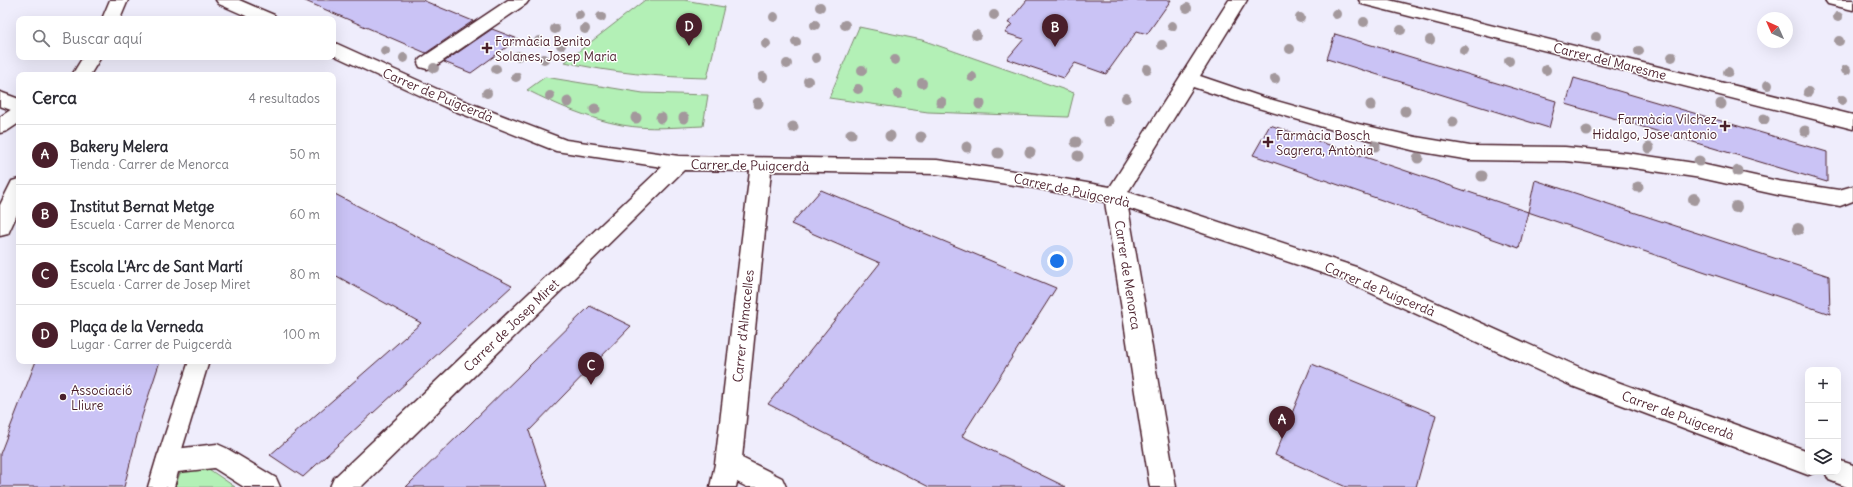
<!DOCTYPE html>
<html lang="es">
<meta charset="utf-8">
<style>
body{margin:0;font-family:Delius,sans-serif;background:#f7f7f7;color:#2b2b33}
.controls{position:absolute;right:12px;bottom:12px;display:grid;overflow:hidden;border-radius:8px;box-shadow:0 4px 16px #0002}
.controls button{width:36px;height:36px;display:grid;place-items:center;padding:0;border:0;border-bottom:1px solid #e1e1e2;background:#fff;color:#2b2b33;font:20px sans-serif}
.compass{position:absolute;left:1757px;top:12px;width:36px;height:36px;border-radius:50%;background:#fff;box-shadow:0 4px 16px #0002;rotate:315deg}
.you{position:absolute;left:1057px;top:261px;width:14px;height:14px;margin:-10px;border:3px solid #fff;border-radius:50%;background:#1a73e8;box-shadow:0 0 0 6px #1a73e833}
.badge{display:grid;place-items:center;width:26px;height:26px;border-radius:50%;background:#4a1f2b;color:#fff;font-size:13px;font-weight:700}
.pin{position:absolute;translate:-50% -33px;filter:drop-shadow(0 1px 2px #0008)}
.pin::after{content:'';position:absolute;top:21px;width:14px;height:12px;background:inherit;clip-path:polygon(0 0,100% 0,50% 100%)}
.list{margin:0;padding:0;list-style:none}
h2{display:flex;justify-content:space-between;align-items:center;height:52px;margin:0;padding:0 16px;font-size:17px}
h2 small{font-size:13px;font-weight:400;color:#7c7c81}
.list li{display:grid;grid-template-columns:26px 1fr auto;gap:12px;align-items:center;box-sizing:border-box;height:60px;padding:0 16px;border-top:1px solid #e1e1e2}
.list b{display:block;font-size:15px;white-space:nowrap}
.list p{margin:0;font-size:13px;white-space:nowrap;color:#7c7c81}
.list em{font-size:13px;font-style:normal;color:#7c7c81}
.icon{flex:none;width:22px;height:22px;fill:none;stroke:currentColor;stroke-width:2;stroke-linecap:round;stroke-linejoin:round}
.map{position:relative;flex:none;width:1853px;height:487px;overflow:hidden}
.search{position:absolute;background:#fff;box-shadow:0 4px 16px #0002;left:16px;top:16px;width:320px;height:44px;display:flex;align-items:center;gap:10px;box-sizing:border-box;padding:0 14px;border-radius:8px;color:#7c7c81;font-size:15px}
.panel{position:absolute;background:#fff;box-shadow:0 4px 16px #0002;left:16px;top:72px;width:320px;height:292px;border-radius:8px}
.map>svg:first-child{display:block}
.green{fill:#b3f0b6;stroke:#7e8870}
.building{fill:#cac3f5;stroke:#4a1f2b}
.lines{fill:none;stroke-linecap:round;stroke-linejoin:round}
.service-casing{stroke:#4a1f2b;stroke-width:3}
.pedestrian-casing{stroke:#4a1f2b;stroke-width:3}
.minor-casing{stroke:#4a1f2b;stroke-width:3}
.tertiary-casing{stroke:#4a1f2b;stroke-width:3}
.service{fill:#fff;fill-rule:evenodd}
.pedestrian{fill:#fff;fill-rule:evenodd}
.minor{fill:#fff;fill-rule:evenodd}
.tertiary{fill:#fff;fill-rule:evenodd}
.tree{fill:#a3989c}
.poi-dot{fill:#4a1f2b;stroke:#fff;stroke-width:1.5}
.labels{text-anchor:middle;stroke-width:3;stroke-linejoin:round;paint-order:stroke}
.poi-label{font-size:13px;fill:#4a1f2b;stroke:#fff;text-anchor:start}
.street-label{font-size:13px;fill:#4a1f2b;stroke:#fff}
</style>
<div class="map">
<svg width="1853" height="487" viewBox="0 0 1853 487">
<rect width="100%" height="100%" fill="#efedfc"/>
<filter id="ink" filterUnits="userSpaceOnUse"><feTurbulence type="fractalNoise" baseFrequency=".025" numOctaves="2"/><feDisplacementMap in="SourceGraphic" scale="8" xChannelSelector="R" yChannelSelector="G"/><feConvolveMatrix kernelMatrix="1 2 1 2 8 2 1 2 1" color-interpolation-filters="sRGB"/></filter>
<g filter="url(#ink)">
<g class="green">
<path d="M645,0h39l40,7 -17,71c-48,-1 -95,-5 -142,-16z"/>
<path d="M859,27l63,13 152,53 -6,24 -140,-5 -99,-14z"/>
<path d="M545,77l98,16 65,2 -5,31c-26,1 -54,4 -81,-1 -33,-6 -65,-20 -95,-35z"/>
<path d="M200,463l35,24h-60l5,-14z"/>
</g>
<g class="building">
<path d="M303,0h119l51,21 -47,32z"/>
<path d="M1027,0h144l-24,34 -10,-3 -31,43 -31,-11 -11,15 -57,-19 17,-20 -19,-6 7,-9 -4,-1z"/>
<path d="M492,29l26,10 -47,34 -27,-11z"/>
<path d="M1335,34l221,67 -7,27 -222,-69z"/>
<path d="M1574,78l253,74v30l-261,-78z"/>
<path d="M1270,125l258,87 -9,36 -266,-93z"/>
<path d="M1535,180l294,96 1,38 -302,-102z"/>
<path d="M821,190l235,98 -94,148 104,51h-137l-161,-83 112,-141 -89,-39z"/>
<path d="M333,193l179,93 -209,191 -33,-22 151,-132 -88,-49z"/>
<path d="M590,306l41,20 -102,105 19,56h-142z"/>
<path d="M36,361h124l-18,55 -18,71h-124v-33z"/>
<path d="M1312,364l124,51 -20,72h-70l-71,-32z"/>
</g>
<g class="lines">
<defs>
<path id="service" d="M189,361h20l-31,101 -3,7 -8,2 -8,-2 -3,-7z"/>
<path id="pedestrian" d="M508,0h21l-3,4 -92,63 -7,2 -7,-2 -2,-4 2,-4z"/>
<g id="minor">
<path d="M216,0h23l35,15 3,4h-24l-34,-15z"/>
<path d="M1229,0h18l-47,76 62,21 96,27 58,13 54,9 95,1 62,6 74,11 77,17 61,9 14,-4v15l-13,5 -62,-11 -77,-17 -74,-11 -62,-6 -95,-1 -54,-9 -66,-16 -102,-30 -55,-18 -65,105 231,76 231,104 218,79v21h7l-7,3 -236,-89 -229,-106 -215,-72 48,279h-26l-45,-285 -70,-14 -98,-14 -166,-3 -29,287 40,20 4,9h-39l-10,-5 -1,5h-26l5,-23 35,-293 -66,-1 -323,317h-31l4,-9 328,-311 -106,-16 -111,-44 -112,-52v-13l126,57 107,41 113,16 258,4 98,14 75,13z"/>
<path d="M1359,0h30l464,115v14l-491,-125z"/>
<path d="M1825,0h28v10l-25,-6z"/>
<path d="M0,92l19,7v14l-19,-7z"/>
<path d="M217,444l9,4 50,30 4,9h-36l-30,-19 -36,4 -4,15h-26l10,-33 9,-4z"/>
<path d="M1838,460l15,5v22h-6l-18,-7 -4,-8h13z"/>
</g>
<g id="tertiary">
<path d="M110,0h18l-8,19h-18z"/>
<path d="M83,57h18l-11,18h-18z"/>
<path d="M19,108v15l-12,8 -7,2v-16l12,-8z"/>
<path d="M19,179v31l-11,24 -8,2v-31l12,-24z"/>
</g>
</defs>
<use href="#service" class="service-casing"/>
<use href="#pedestrian" class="pedestrian-casing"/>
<use href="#minor" class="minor-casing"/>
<use href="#tertiary" class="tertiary-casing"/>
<use href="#service" class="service"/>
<use href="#pedestrian" class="pedestrian"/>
<use href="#minor" class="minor"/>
<use href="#tertiary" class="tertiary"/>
</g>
<g class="tree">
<circle cx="820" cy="7" r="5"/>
<circle cx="1187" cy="8" r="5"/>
<circle cx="1336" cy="14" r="5"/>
<circle cx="579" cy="15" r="5"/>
<circle cx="994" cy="15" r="5"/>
<circle cx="601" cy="17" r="5"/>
<circle cx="774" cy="17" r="5"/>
<circle cx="1838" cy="17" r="5"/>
<circle cx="1300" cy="18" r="5"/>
<circle cx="1364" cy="22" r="5"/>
<circle cx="815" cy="25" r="5"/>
<circle cx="845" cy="25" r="5"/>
<circle cx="1172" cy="26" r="5"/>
<circle cx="555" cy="29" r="5"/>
<circle cx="585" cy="29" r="5"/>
<circle cx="1401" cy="30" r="5"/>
<circle cx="976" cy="35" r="5"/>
<circle cx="1596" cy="37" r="5"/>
<circle cx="1430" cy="40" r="5"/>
<circle cx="539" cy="41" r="5"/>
<circle cx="1839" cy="41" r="5"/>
<circle cx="796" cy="42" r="5"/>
<circle cx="766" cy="44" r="5"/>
<circle cx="561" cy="45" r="5"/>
<circle cx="1162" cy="45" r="5"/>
<circle cx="1290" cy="49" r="5"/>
<circle cx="1464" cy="50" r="5"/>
<circle cx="385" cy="51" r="5"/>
<circle cx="1639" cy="51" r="5"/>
<circle cx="518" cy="56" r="5"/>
<circle cx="1672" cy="57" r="5"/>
<circle cx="404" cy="58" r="5"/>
<circle cx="816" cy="58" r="5"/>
<circle cx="544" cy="59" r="5"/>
<circle cx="895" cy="60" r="5"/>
<circle cx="1509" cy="61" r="5"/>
<circle cx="787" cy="64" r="5"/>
<circle cx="434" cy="68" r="5"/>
<circle cx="496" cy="69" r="5"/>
<circle cx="1147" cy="69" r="5"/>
<circle cx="862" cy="70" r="5"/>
<circle cx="1546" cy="70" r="5"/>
<circle cx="1846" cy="70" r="5"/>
<circle cx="1728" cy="72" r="5"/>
<circle cx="516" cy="77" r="5"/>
<circle cx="763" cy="77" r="5"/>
<circle cx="972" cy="77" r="5"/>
<circle cx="1275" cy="79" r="5"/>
<circle cx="808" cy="81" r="5"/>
<circle cx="922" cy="83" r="5"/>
<circle cx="1768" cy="85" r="5"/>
<circle cx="858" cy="89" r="5"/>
<circle cx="1808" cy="92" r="5"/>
<circle cx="487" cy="93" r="5"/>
<circle cx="898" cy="94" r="5"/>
<circle cx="550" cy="96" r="5"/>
<circle cx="1126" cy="98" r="5"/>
<circle cx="1842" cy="100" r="5"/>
<circle cx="568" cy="102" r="5.5"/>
<circle cx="941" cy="102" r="5.5"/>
<circle cx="758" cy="103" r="5.5"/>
<circle cx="980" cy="104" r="5.5"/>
<circle cx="1721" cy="104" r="5.5"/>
<circle cx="1371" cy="105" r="5.5"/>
<circle cx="595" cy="109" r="5.5"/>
<circle cx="1405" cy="111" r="5.5"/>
<circle cx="636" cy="118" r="5.5"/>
<circle cx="661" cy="118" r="5.5"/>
<circle cx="684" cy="118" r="5.5"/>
<circle cx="1764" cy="119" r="5.5"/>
<circle cx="1108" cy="121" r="5.5"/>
<circle cx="1453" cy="122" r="5.5"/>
<circle cx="793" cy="127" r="5.5"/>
<circle cx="1587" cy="131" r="5.5"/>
<circle cx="1805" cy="131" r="5.5"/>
<circle cx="851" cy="134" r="5.5"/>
<circle cx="890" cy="136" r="5.5"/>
<circle cx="921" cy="137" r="5.5"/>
<circle cx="1076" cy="142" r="5.5"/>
<circle cx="1375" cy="146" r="5.5"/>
<circle cx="967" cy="147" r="5.5"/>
<circle cx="1649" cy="148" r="5.5"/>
<circle cx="1030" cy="152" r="5.5"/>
<circle cx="998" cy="153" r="5.5"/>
<circle cx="1078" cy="156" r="5.5"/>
<circle cx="1418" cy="158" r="5.5"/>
<circle cx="1699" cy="161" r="5.5"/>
<circle cx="1738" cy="171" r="5.5"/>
<circle cx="1482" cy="176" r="5.5"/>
<circle cx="1638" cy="187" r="5.5"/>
<circle cx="1694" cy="199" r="6"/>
<circle cx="1736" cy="207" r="6"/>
<circle cx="1798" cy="229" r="6"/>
</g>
</g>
<g class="poi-dot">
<path d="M485 42h4v4h4v4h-4v4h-4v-4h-4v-4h4z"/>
<path d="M1723 120h4v4h4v4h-4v4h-4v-4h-4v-4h4z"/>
<path d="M1266 136h4v4h4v4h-4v4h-4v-4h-4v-4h4z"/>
<circle cx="63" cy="397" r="4"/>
</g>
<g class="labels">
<g class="poi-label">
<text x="495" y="46">Farmàcia Benito<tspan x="495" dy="15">Solanes, Josep Maria</tspan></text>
<text x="1717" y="124" text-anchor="end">Farmàcia Vilchez<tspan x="1717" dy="15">Hidalgo, Jose antonio</tspan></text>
<text x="1276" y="140">Farmàcia Bosch<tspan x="1276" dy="15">Sagrera, Antònia</tspan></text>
<text x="71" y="395">Associació<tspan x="71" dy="15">Lliure</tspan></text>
</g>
<g class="street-label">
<text transform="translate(1610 61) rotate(14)" y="5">Carrer del Maresme</text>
<text transform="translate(438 95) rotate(23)" y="5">Carrer de Puigcerdà</text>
<text transform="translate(750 165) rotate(1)" y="5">Carrer de Puigcerdà</text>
<text transform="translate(1072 190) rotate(12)" y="5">Carrer de Puigcerdà</text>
<text transform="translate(1128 275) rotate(81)" y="5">Carrer de Menorca</text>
<text transform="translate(1380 289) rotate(23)" y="5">Carrer de Puigcerdà</text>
<text transform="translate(511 325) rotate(-44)" y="5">Carrer de Josep Miret</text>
<text transform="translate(743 326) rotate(-84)" y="5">Carrer d'Almacelles</text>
<text transform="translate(1678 415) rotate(20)" y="5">Carrer de Puigcerdà</text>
</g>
</g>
</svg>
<div class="controls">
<button>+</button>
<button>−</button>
<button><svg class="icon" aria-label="layers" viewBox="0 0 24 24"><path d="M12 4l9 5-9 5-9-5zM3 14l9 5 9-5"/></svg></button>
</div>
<svg class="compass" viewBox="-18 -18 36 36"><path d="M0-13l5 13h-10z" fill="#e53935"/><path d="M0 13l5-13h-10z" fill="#7c7c81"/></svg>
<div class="you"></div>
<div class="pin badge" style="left:1282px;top:439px">A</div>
<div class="pin badge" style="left:1055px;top:47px">B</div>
<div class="pin badge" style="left:591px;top:385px">C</div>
<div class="pin badge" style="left:689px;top:46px">D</div>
<div class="search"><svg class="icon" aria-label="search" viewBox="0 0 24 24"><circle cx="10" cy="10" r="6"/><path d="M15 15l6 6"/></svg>Buscar aquí</div>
<section class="panel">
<h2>Cerca<small>4 resultados</small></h2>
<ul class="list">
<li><span class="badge">A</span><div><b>Bakery Melera</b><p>Tienda · Carrer de Menorca</p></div><em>50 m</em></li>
<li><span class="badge">B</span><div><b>Institut Bernat Metge</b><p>Escuela · Carrer de Menorca</p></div><em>60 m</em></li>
<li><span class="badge">C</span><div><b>Escola L'Arc de Sant Martí</b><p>Escuela · Carrer de Josep Miret</p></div><em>80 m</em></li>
<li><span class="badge">D</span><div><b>Plaça de la Verneda</b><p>Lugar · Carrer de Puigcerdà</p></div><em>100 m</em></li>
</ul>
</section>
</div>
